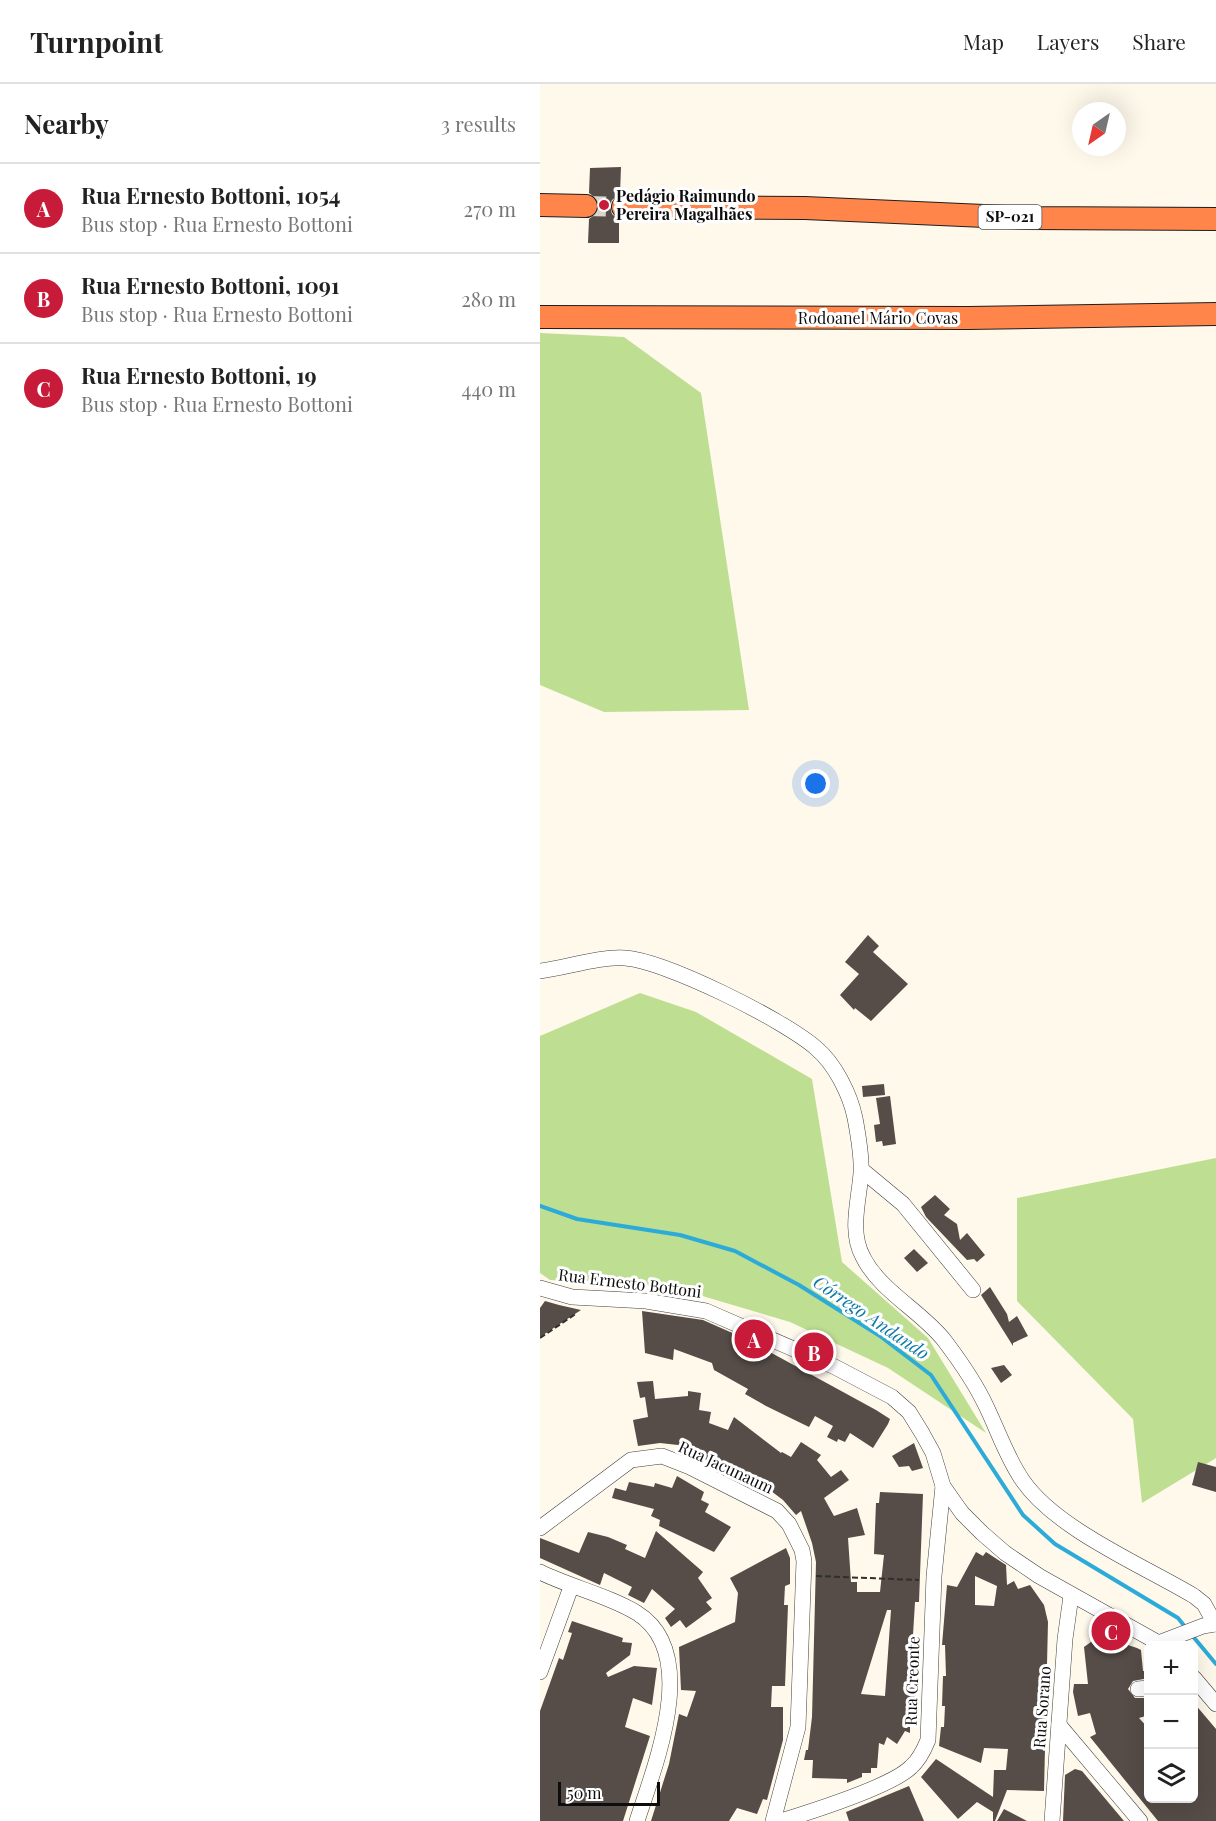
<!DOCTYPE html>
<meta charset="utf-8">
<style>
body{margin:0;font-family:"Playfair Display",serif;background:#f6f6f6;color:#222}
.controls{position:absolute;right:18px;bottom:18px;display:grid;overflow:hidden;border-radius:9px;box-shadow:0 6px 24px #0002}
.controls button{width:54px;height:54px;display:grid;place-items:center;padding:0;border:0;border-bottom:2px solid #e0e0e0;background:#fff;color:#222;font:30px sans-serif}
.compass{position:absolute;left:532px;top:18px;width:54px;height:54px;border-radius:50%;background:#fff;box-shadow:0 6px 24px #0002;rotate:214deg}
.scale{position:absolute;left:18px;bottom:15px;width:102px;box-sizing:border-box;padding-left:6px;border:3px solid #0d0d0d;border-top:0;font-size:16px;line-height:21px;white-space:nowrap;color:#0d0d0d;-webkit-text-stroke:4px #fff;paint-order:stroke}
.you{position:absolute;left:276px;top:700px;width:21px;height:21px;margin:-15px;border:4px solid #fff;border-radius:50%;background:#1a73e8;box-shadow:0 0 0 9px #1a73e833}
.badge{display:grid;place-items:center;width:39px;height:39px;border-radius:50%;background:#c81a39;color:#fff;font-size:20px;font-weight:700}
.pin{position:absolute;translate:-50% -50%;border:3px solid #fff;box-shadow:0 2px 6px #0006}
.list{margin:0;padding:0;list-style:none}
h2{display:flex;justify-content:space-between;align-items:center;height:78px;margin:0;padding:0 24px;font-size:26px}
h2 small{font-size:20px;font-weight:400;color:#767676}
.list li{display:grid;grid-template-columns:39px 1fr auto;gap:18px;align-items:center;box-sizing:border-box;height:90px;padding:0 24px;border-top:2px solid #e0e0e0}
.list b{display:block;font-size:22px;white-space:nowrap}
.list p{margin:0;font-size:20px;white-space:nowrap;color:#767676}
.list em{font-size:20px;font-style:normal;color:#767676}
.icon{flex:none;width:33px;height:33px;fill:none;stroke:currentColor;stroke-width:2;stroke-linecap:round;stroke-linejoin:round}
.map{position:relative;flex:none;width:676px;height:1737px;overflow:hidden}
header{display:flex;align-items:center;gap:36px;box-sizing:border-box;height:84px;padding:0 30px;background:#fff;border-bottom:2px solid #e0e0e0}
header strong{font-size:28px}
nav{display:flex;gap:33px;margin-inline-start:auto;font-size:21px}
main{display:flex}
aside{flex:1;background:#fff}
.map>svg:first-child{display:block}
.forest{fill:#bedf91}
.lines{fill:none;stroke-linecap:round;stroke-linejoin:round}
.stream{stroke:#2dabd8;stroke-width:4}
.building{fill:#564c48;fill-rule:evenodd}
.major-tunnel{stroke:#dbd6cb;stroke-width:20;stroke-dasharray:20 10;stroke-linecap:butt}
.minor-casing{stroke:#404040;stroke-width:16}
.highway-casing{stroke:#1e1e1e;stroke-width:24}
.path{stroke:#2f2f2f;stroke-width:2;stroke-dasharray:6 3;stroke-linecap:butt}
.minor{stroke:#fff;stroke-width:15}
.highway{stroke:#ff854a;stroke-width:22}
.poi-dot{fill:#c81a39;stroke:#fff;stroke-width:2}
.labels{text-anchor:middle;stroke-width:6;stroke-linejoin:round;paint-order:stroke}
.shield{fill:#fff;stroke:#565656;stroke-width:1.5}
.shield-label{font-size:15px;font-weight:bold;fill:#0d0d0d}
.poi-label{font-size:16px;font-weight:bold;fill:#0d0d0d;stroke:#fff;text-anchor:start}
.street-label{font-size:16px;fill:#0d0d0d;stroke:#fff}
.water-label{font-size:18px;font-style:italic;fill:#0c79a8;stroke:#fff}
</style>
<header>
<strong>Turnpoint</strong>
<nav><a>Map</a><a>Layers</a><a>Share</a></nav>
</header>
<main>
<aside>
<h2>Nearby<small>3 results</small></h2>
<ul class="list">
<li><span class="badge">A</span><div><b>Rua Ernesto Bottoni, 1054</b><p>Bus stop · Rua Ernesto Bottoni</p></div><em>270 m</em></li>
<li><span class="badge">B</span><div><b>Rua Ernesto Bottoni, 1091</b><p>Bus stop · Rua Ernesto Bottoni</p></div><em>280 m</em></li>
<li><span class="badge">C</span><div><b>Rua Ernesto Bottoni, 19</b><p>Bus stop · Rua Ernesto Bottoni</p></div><em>440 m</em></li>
</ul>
</aside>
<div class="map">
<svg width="676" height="1737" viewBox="0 0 676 1737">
<rect width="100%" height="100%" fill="#fff9ec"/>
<g class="forest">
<path d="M0,249l84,4 77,56 48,317 -145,2 -64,-27z"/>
<path d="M100,909l56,19 116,67 30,183 86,76 58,95 -98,-65 -98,-46 -118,-35 -122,-7 -10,-7v-237z"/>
<path d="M676,1074v300l-74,45 -9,-84 -116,-118v-103z"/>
</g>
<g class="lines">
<g class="stream">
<path d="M0,1122l37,13 103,16 55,16 64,34 81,51 51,39 92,140 32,29 123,74 8,10"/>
<path d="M651,1550l25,30"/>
</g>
</g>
<g class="building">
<path d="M81,83l-1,27 -8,6 -2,6 2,8 7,6v23h-31l1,-24 8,-6 2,-6 -2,-8 -8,-6 1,-25z"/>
<path d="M328,851l11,11 -6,6 35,32 -37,37 -16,-13 -1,2 -14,-15 19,-21 -14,-12z"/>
<path d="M344,1000l1,11 -22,2 -1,-11z"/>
<path d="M350,1012l6,48 -13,2 -1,-5 -6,1 -2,-17 6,-1 -4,-26z"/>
<path d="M395,1111l15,14 -6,6 13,9 3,16 7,-7 18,22 -8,7 -3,-3 -7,1 -41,-43 -5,-10z"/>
<path d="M374,1165l14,14 -11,9 -13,-14z"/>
<path d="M450,1203l17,27 2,8 8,-6 11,20 -15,7v3l-32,-51z"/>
<path d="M5,1217l14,4 22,5 -41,27v-29z"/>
<path d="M102,1227l61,9 43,19 130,71 14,9 -2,5 -15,24 -23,-15 -5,9 -7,-3 -1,3 -10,-5 6,-11 -18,-10 -6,11 -43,-21 -21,-12 3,-5 -34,-19 -2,-7 -38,-14 -1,11 -28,-7z"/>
<path d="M464,1281l8,10 -11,8 -10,-15z"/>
<path d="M113,1297l2,18 33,-3v-5l13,2 -2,17 12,2 -2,11 19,7 6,-13 47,36 1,-1 9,5 10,-15 20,13 -4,5 14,17 10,-7 8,10 -25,18 10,18 23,-8 8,27 -17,3 3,44h6v10h23l4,-37 -10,-1 2,-51h3l1,-11 43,2 -4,108h-4l-2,33h5l-2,72h-6v26l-5,-2 -8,13 -10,-7 -3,8 -5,-2 -2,25h-6v5h-9v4l-15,6v-4l-35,-1 1,-18h-9l2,-10h2l4,-33 4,-155 -4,-19 -11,-32 -5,4 -13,-15 -16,-12 -2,3 -87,-46 -18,-2 -22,3 -5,-26 15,-3 -3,-20 -5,1 -3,-16zM347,1526h4l-6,86 -24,-2z"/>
<path d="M374,1359l9,25 -11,3 -3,-5 -10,1 -7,-11z"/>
<path d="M658,1378l18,5v25l-24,-7z"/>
<path d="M137,1392l27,16 -3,8 8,4 -4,8 26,15 -17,25 -55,-26 1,-6 -9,-4 3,-7 -42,-11 3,-10 11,3 3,-9 25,5 1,-4 17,5z"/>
<path d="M116,1447l47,41 -5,6 14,20 -6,4 6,7 -26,19 -6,-8 -9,7 -6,-9 10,-9 -23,-20 -8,14 -16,-8 4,-8 -28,-14 -4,12 -60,-27v-20l39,15 9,-21 20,5 19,8 -2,4 20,9z"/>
<path d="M246,1464l4,10v26l-5,2 -1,19h4l-3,81h-13l-1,21h12v33l-16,60 -4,-1 -6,15 -20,-6 -8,13h-78l18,-57 10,-50 8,3 9,-26 -15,-1 -2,-43 56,-25 3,-29 -8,-15z"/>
<path d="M436,1468l7,4 3,-4 20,13 1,20 7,-4 4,8 12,-4 14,20 4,17 -4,169 -37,-1 -12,31h-2v-9l-16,-10 -19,17 -37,-42 15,-18 57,38 1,-27h12l2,-21 -24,-1 -3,15 -42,-17 2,-19h3l1,-21h-3l1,-30h3l-1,-31h-3l5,-60 10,2zM435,1492l22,10 -3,20 -19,-1z"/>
<path d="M32,1537l51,17 -1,4 10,1 -2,12 -24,18 2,4 26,-11 23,2 -5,37 -19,-7 -8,29 25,9 -27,85h-83v-110l19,-53 4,2 9,-27 -4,-1z"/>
<path d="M555,1555h15l27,9 4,2 2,21h6v7l-16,3 -5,8 7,9h14v17l-10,3 10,11v69h45v-95l22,26v92h-58l-68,-84 6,-3 -6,-21 -12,3 -5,-24 1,-8h14l-4,-37z"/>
<path d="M535,1685l7,2 42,50h-61l2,-46z"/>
<path d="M369,1702l15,35h-75l-3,-9z"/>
<path d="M464,1725l23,12h-30z"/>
</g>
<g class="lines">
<path class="major-tunnel" d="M46,122l37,1"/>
<defs>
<g id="minor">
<path d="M0,887c25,-3 60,-15 85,-13 41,3 159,62 191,90 19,16 34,46 39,70 3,16 7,38 6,55 -2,28 -12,58 2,84 17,34 58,54 81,83 16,21 32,44 43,68 12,25 20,50 36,73 33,48 121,85 171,115l10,8 11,20"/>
<path d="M322,1086l41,34 70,86"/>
<path d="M0,1204l32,9 74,4 60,10 129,56 57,30 17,15 13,21 11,20 10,33 19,27 20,20 23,20 34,23 125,70"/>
<path d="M0,1444l91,-68 31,-4 28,11 87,44 12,13 13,26 2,11 -6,166 -25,94"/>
<path d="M0,1488c30,15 70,24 97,41 64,40 18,152 0,208"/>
<path d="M621,1558l42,-16 13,-2"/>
<path d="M0,1588l31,-85"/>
<path d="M654,1594l22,26"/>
<path d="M598,1605l10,-1"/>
<path d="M519,1641l81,96"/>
<path d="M241,1737c29,-9 111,-35 130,-54 8,-7 13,-17 17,-27l6,-164 9,-90"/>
<path d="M512,1737l13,-182 6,-43"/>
</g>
<g id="highway">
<path d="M0,121l46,1"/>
<path d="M83,123l182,1 224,10 187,1"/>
<path d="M0,233l428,1 248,-4"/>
</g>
</defs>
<use href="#minor" class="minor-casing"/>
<use href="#highway" class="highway-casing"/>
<g class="path">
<path d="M0,1254l37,-25"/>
<path d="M276,1492l103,4"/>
</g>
<use href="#minor" class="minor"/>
<use href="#highway" class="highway"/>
</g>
<circle class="poi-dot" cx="64" cy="121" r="6"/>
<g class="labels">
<rect class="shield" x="438.5" y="121" width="63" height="24" rx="4.5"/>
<g class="shield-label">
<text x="470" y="138">SP-021</text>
</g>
<g class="poi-label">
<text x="76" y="118">Pedágio Raimundo<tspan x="76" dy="18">Pereira Magalhães</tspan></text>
</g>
<g class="street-label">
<text x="338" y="240">Rodoanel Mário Covas</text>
<text transform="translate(90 1199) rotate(7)" y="6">Rua Ernesto Bottoni</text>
<text transform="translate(186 1383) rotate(25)" y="6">Rua Jacunaum</text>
<text transform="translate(372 1597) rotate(-88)" y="6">Rua Creonte</text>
<text transform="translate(502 1623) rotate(-86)" y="6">Rua Sorano</text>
</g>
<g class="water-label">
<text transform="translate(331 1234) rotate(34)" y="6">Córrego Andando</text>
</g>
</g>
</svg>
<div class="controls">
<button>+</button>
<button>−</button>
<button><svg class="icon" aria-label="layers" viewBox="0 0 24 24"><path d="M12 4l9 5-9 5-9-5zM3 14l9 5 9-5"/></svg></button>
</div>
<svg class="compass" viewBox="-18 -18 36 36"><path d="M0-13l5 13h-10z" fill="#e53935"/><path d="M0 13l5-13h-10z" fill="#767676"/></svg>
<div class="scale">50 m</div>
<div class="you"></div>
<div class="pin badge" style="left:214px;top:1255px">A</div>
<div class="pin badge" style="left:274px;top:1268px">B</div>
<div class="pin badge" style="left:571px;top:1547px">C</div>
</div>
</main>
